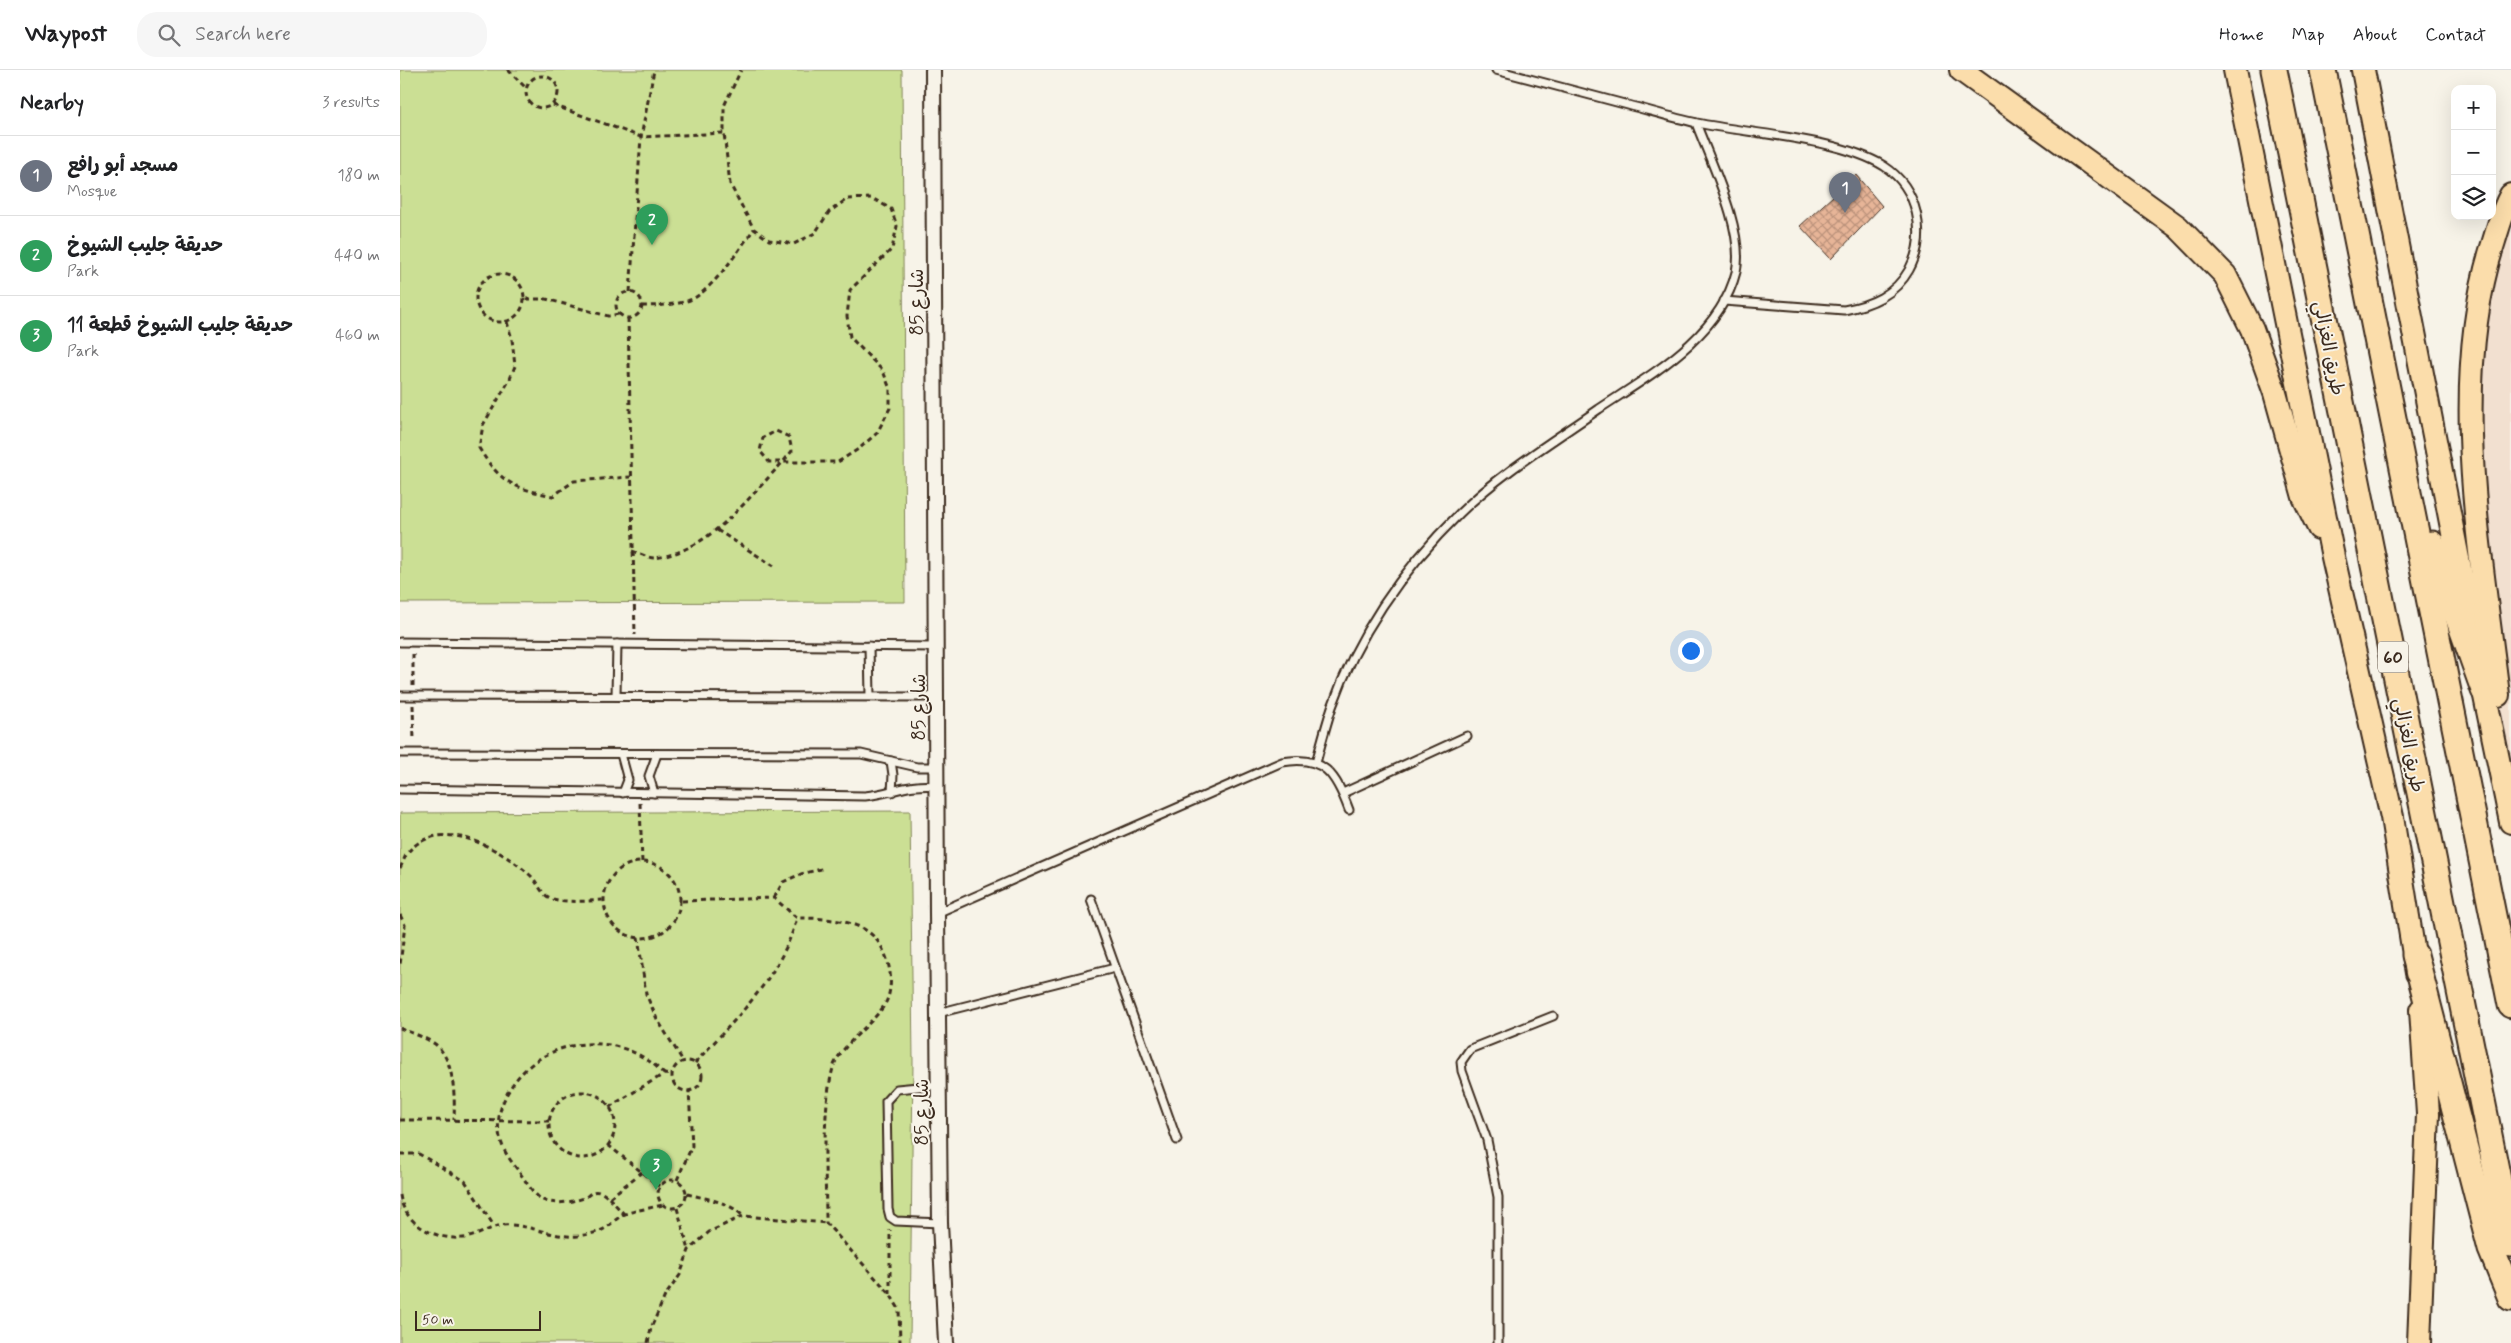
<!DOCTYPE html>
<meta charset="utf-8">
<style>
body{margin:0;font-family:Mynerve,"Playpen Sans Arabic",sans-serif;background:#f6f6f6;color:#202124}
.controls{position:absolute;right:15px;top:15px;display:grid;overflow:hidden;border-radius:10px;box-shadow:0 5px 20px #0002}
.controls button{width:45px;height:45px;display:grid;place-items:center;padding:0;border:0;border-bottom:1px solid #e0e0e0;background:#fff;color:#202124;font:25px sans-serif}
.scale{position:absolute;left:15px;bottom:12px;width:126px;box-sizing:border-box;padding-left:5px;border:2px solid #3b2a1e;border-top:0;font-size:14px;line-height:18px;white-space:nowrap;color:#3b2a1e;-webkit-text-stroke:4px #f7f3e8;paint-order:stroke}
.you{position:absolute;left:1290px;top:580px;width:18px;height:18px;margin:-12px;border:4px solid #fff;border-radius:50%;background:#1a73e8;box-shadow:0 0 0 8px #1a73e833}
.badge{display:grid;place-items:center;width:32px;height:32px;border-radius:50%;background:#1a73e8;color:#fff;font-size:16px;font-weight:700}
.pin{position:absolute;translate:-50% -41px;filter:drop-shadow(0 1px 2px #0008)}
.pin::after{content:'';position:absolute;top:26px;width:18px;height:15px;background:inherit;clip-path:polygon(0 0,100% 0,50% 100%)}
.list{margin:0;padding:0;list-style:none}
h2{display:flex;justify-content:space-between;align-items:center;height:65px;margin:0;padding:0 20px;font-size:21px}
h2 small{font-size:16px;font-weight:400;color:#757577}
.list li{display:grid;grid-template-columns:32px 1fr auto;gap:15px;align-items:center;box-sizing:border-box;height:80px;padding:0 20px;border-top:1px solid #e0e0e0}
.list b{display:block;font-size:19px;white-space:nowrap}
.list p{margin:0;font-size:16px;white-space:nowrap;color:#757577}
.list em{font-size:16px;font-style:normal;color:#757577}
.icon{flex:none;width:28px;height:28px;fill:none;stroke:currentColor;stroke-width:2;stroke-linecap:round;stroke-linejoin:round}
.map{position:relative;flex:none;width:2111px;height:1273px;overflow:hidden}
header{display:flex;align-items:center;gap:30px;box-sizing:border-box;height:70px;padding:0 25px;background:#fff;border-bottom:1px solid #e0e0e0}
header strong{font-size:24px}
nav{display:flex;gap:28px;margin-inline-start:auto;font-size:18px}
.search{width:350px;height:45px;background:#f6f6f6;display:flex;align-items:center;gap:12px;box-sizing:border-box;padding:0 18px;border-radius:20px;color:#757577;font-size:19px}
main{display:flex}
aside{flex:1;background:#fff}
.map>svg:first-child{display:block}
.built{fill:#f2e0d0}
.park{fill:#cbdf94;stroke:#838459}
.building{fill:url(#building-cross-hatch);stroke:#3b2a1e}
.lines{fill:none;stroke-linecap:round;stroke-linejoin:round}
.lane-casing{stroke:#3b2a1e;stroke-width:11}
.street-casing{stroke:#3b2a1e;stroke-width:18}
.primary-casing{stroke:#3b2a1e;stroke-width:26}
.highway-casing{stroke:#3b2a1e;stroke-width:29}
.path{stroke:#3b2a1e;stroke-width:3;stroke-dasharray:5 4;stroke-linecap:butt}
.lane{stroke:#f7f3e8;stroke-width:7}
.street{stroke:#f7f3e8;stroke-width:14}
.primary{stroke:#fbddab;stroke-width:22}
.highway{stroke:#fbddab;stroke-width:25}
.labels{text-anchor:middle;stroke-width:4;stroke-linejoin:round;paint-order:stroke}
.shield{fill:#f7f3e8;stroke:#73665b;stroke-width:1}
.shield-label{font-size:18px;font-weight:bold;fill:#3b2a1e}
.street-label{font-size:19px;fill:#3b2a1e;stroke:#f7f3e8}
</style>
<header>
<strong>Waypost</strong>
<div class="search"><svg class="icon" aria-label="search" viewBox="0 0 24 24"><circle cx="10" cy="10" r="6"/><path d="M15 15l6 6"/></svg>Search here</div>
<nav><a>Home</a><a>Map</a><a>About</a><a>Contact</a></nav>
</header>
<main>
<aside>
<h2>Nearby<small>3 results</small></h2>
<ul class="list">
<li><span class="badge" style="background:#6b7280">1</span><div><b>مسجد أبو رافع</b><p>Mosque</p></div><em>180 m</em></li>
<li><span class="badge" style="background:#2e9e5b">2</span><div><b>حديقة جليب الشيوخ</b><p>Park</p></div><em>440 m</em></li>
<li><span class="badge" style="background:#2e9e5b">3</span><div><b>حديقة جليب الشيوخ قطعة 11</b><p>Park</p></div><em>460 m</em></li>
</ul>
</aside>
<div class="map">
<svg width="2111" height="1273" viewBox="0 0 2111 1273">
<defs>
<pattern id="building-cross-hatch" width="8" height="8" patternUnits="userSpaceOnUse" patternTransform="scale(1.25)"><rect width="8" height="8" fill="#e7b598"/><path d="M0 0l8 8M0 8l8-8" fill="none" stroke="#bc937b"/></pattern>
</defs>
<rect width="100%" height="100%" fill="#f7f3e8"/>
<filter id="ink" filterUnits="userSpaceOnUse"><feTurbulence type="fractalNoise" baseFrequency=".02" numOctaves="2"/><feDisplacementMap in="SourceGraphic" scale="10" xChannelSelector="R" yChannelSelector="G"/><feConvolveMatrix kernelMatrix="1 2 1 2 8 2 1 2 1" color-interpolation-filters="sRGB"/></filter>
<g filter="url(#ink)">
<path class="built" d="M2111,125v618l-25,-224 -16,-191z"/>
<g class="park">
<path d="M0,0h502l3,532 -505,1z"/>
<path d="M510,741l3,250 -3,282h-510v-530z"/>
</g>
<path class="building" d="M1456,105l26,31 -51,53 -31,-33z"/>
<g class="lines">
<defs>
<g id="lane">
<path d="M1096,0c44,12 88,23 132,35 23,6 46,13 69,18 54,11 141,15 187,43 34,22 44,69 25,104 -14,25 -38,35 -65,40l-120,-9"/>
<path d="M0,572l536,5"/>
<path d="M469,576l1,50"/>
<path d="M0,626l536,1"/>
<path d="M216,626l1,-52"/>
<path d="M0,683l461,1 56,13h19"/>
<path d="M221,684l7,26 -5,13"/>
<path d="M491,691l2,14 -1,17"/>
<path d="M916,693c5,-19 10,-38 16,-56 26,-74 73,-140 128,-194 42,-41 92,-71 139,-104 51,-34 121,-72 137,-137 9,-41 -25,-109 -40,-149"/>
<path d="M0,719l465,7c28,-3 42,-13 72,-10"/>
<path d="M254,723l-5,-17 8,-22"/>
<path d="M943,723l124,-57"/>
<path d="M691,829l86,241"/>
<path d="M537,843l345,-151c42,-8 54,13 67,48"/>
<path d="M538,943l177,-45"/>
<path d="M539,1015l-42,4 -11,12 2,108 2,8 6,4 44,2"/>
<path d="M1098,1273v-146l-11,-57 -25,-69 -1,-9 9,-13 83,-33"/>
</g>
<path id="street" d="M533,0l4,843 3,310 6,120"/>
<g id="primary">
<path d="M1561,0l217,157 47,48 27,54 23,64 29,104 15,31"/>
<path d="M1835,0l98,487 59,260 25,156"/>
<path d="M1963,0l110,566"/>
<path d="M2080,602l31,150"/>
<path d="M2098,625c-17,-144 -50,-314 -4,-454 5,-16 9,-32 17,-46"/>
<path d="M2019,1273l9,-229 -7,-104"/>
</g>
<g id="highway">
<path d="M1874,0l237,1174"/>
<path d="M1923,0l188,935"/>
<path d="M2032,474l52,146"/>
<path d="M2015,885l76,294 20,49"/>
</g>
</defs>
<use href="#lane" class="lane-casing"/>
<use href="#street" class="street-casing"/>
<use href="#primary" class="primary-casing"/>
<use href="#highway" class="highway-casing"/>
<g class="path">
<path d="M108,0l18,18"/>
<circle cx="142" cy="22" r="16"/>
<path d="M153,35l88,32 83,-4"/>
<circle cx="100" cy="228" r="24"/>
<path d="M230,222l11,-155 13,-67"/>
<circle cx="229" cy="235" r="13"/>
<path d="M126,229h20l62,17 11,-2"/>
<path d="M242,236c14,0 42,-1 54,-9 23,-16 41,-45 58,-68"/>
<path d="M228,248l7,317"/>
<path d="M107,252l5,17 3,27 -5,13 -27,46 -4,23c21,35 35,40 74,48l21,-15 57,-4"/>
<path d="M317,460l57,36"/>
<path d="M232,481c7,2 16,7 22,7 55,-6 94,-60 129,-96l9,-11 -3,-14 -13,-6 -13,7 -3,13 9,11h69l22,-14 17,-15 13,-25v-19l-7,-18 -33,-34 -3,-21 3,-26 42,-41 5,-23 -6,-17 -19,-11 -25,1 -18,13 -14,21 -21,11 -25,-4 -15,-11 -24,-45 -6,-51v-27l17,-36"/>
<path d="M13,616v-33"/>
<path d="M13,635l1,36"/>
<path d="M240,733l2,60"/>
<circle cx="242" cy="830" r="38"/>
<path d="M0,798c3,-5 5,-13 9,-17 33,-36 92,-2 121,24 9,8 10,20 23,24 15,4 35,2 50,1"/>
<path d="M374,828l9,-16 18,-8 24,-6"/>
<path d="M282,831l92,-3 23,20c21,0 52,1 70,13 20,13 29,47 20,69 -8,20 -47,44 -54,68 -12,45 -7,107 -7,155l64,71 9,15 1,34"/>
<path d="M0,845l5,10 -5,40"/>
<path d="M238,867l8,57 11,25 26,42"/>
<path d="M0,958c11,5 25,9 35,16 20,16 20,54 19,76"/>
<circle cx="287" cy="1006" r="15"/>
<path d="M295,993c41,-45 85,-85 102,-145"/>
<circle cx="182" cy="1055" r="33"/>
<path d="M209,1037l55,-33 8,1"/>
<path d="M0,1050l150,1"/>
<path d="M208,1075l51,41"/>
<path d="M0,1084h19l46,27 29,45"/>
<path d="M242,1102l-33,26c-3,-2 -7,-6 -10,-6 -6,-2 -9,2 -13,5 -11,5 -34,9 -45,2 -9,-6 -17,-21 -24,-30 -5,-7 -11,-14 -14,-22 -8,-20 -5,-37 5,-55 31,-56 112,-65 156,-18"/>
<circle cx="272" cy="1124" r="14"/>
<path d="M277,1110l15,-34 -3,-55"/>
<path d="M287,1124c20,5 41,7 56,22"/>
<path d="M0,1125c4,30 36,45 63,43 17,-1 30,-15 47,-13 24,1 44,13 68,11 7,-1 19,-3 26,-7 7,-4 13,-12 21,-15 12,-4 25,-6 38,-9"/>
<path d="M209,1128l15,16"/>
<path d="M277,1138l12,42"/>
<path d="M490,1224v-64"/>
<path d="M248,1273l3,-15 14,-32 15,-21 9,-25 20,-18 34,-16 83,7"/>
</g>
<use href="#lane" class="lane"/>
<use href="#street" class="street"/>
<use href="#primary" class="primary"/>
<use href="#highway" class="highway"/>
</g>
</g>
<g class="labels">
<rect class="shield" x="1978" y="571.5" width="30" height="31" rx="4"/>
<g class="shield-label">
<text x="1993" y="593">60</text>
</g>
<g class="street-label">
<text transform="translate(516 232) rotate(-90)" y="7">شارع 85</text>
<text transform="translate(1930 278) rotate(79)" y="7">طريق الغزالي</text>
<text transform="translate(518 637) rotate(-90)" y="7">شارع 85</text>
<text transform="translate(2010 675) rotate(79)" y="7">طريق الغزالي</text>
<text transform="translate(521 1042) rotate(-90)" y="7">شارع 85</text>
</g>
</g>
</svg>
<div class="controls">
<button>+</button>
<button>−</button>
<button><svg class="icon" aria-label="layers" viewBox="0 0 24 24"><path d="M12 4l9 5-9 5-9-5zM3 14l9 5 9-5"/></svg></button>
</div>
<div class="scale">50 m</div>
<div class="you"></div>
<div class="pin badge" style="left:1445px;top:143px;background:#6b7280">1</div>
<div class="pin badge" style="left:252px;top:175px;background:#2e9e5b">2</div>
<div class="pin badge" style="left:256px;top:1120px;background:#2e9e5b">3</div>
</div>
</main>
